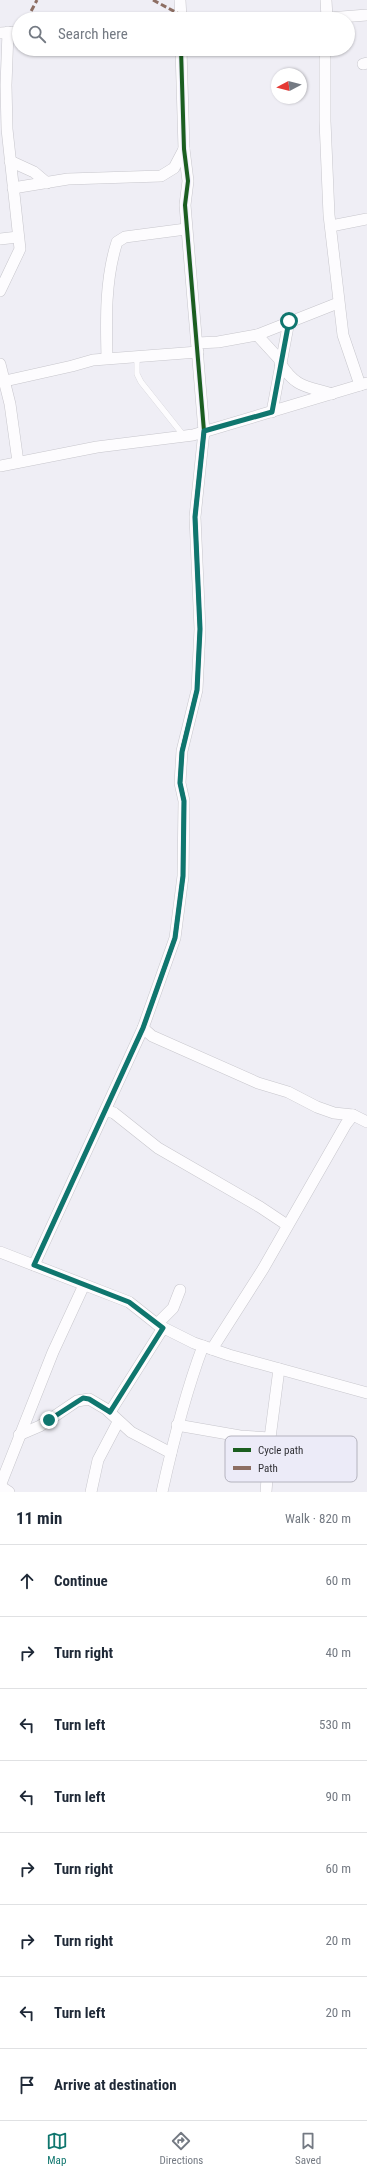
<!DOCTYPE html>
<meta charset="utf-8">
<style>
body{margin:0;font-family:"Roboto Condensed",sans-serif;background:#f6f6f7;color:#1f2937}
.compass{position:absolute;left:271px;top:68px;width:36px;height:36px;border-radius:50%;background:#fff;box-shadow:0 1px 3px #0004;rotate:263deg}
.stop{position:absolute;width:12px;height:12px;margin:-9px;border:3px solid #0f766e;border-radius:50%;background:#fff}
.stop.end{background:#0f766e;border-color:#fff;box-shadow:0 1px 4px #0008}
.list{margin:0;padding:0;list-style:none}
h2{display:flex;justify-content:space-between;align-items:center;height:52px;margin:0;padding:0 16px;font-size:17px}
h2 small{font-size:13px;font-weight:400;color:#747a83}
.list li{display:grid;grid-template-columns:26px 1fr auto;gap:12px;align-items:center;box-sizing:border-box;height:72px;padding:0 16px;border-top:1px solid #e0e1e3}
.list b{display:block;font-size:15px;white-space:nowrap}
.list em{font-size:13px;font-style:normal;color:#747a83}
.icon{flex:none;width:22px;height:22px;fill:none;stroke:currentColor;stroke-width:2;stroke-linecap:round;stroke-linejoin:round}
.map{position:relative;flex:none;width:367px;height:1492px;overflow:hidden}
.search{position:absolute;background:#fff;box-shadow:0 1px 3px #0004;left:12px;right:12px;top:12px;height:44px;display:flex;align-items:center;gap:10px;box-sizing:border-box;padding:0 14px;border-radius:22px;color:#747a83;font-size:15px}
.sheet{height:628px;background:#fff}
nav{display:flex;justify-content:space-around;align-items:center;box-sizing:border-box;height:56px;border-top:1px solid #e0e1e3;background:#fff;font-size:11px;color:#747a83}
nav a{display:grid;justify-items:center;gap:2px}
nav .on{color:#0f766e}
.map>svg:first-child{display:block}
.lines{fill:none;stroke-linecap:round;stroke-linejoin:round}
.service-casing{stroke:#c7c6cc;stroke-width:6}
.minor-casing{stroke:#c7c6cc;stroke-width:12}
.service{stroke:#fdfcfe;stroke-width:5.5}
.minor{stroke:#fdfcfe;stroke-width:11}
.quiet{stroke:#8d6e63;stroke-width:3;stroke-dasharray:6 3;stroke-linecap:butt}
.cycleway-casing{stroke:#ecebf8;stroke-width:6}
.cycleway{stroke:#1b5e20;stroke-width:4}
.route{stroke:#0f766e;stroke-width:5}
.key{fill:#ecebf8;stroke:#b4b3be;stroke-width:1}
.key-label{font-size:11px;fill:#303035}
</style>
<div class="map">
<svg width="367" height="1492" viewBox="0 0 367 1492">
<rect width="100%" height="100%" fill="#efeef5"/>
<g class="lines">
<defs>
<path id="service" d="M137,357v17l4,8 43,54"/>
<g id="minor">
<path d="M180,0l1,19"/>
<path d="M326,0l1,18"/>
<path d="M316,19l51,-4"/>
<path d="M0,33l19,-1"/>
<path d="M325,49v72l4,94 14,120 17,50"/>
<path d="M363,64l4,-1"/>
<path d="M10,161l24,11 13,11"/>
<path d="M13,188l55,-9 93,-3 13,-8 10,-19"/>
<path d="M331,226l36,-7"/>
<path d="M0,239l18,-2"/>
<path d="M0,291l20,-42 -13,-120 -1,-44 2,-53"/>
<path d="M257,335l23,25"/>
<path d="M197,343l21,-1 39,-7 81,-32"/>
<path d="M107,358c-1,-38 -2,-79 10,-116l8,-5 61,-8"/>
<path d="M280,363c16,25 26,23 52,31"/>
<path d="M0,364l10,40 8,58"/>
<path d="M5,381l67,-15 21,-6 105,-8"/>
<path d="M272,412l17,-91"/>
<path d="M0,466l97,-19 96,-12 174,-52"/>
<path d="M143,1028l9,8 106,47 30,9 29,15 17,6 19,2 14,7"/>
<path d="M106,1110l8,3 44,35 102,59 27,18"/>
<path d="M0,1252l129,50 29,23 36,18 35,12 138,38"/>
<path d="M34,1265l109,-237 32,-90 8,-62 1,-75 -4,-18 2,-32 15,-61 3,-61 -5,-112 9,-86 -19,-226 3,-24 -4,-32 -3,-100"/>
<path d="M157,1324l16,-16 7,-18"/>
<path d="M212,1349l51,-80 83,-145 7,-9"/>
<path d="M110,1412l53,-84"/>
<path d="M177,1425l63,11 30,2"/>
<path d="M19,1435l21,-9 37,-25 12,-2 17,10 25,23 40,21"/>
<path d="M0,1486l53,-134 31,-67"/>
<path d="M0,1486l9,6"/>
<path d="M91,1492l7,-32 20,-38"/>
<path d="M162,1492c11,-50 23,-98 41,-146"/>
<path d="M266,1492l4,-54 9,-69"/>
</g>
</defs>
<use href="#service" class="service-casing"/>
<use href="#minor" class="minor-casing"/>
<use href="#service" class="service"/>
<use href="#minor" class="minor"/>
<g class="quiet">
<path d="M153,0l28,15"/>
<path d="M27,19l10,-19"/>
</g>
<defs>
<path id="cycleway" d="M34,1265l109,-237 32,-90 8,-62 1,-75 -4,-18 2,-32 15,-61 3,-61 -5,-112 9,-86 -19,-226 3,-24 -4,-32 -3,-100"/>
</defs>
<use href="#cycleway" class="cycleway-casing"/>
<use href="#cycleway" class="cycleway"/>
</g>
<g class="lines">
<path class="route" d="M49,1420l34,-22 6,1 21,13 53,-84 -34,-26 -95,-37 109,-237 32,-90 8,-62 1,-75 -4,-18 2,-31 15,-62 3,-61 -5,-112 9,-86 68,-19 17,-91"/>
</g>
<rect x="225" y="1436" width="132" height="46" rx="6" class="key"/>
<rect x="233" y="1448" width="18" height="4" fill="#1b5e20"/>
<rect x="233" y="1466" width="18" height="4" fill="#8d6e63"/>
<g class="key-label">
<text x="258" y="1454">Cycle path</text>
<text x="258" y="1472">Path</text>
</g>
</svg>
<svg class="compass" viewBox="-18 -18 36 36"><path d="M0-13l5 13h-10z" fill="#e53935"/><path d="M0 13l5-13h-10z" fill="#747a83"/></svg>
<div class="stop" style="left:289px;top:321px"></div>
<div class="stop end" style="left:49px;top:1420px"></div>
<div class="search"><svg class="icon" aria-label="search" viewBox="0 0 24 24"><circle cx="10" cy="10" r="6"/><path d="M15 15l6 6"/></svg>Search here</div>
</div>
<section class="sheet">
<h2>11 min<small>Walk · 820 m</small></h2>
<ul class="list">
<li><svg class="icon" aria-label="ahead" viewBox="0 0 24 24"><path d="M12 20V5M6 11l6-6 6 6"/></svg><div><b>Continue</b></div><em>60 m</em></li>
<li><svg class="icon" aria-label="right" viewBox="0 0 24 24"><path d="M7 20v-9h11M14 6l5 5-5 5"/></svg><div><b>Turn right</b></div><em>40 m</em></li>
<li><svg class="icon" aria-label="left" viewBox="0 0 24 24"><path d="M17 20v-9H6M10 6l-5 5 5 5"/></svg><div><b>Turn left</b></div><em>530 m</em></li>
<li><svg class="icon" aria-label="left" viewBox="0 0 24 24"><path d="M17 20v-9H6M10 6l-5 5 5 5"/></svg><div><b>Turn left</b></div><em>90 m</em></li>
<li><svg class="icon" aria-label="right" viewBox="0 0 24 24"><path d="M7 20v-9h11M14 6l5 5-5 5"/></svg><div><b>Turn right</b></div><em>60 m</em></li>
<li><svg class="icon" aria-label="right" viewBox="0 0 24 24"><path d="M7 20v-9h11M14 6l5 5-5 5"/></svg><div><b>Turn right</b></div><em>20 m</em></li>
<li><svg class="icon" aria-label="left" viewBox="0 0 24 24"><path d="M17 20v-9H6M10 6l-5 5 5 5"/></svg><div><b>Turn left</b></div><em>20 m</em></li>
<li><svg class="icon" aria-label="arrive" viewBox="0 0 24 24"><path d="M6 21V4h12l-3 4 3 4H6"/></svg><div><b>Arrive at destination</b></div></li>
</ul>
</section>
<nav>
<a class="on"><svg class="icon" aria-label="map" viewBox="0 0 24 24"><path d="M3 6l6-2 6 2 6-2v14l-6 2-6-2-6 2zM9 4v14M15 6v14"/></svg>Map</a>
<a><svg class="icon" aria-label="directions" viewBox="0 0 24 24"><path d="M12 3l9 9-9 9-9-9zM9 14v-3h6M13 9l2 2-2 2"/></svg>Directions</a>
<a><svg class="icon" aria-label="saved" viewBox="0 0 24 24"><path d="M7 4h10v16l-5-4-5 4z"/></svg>Saved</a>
</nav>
